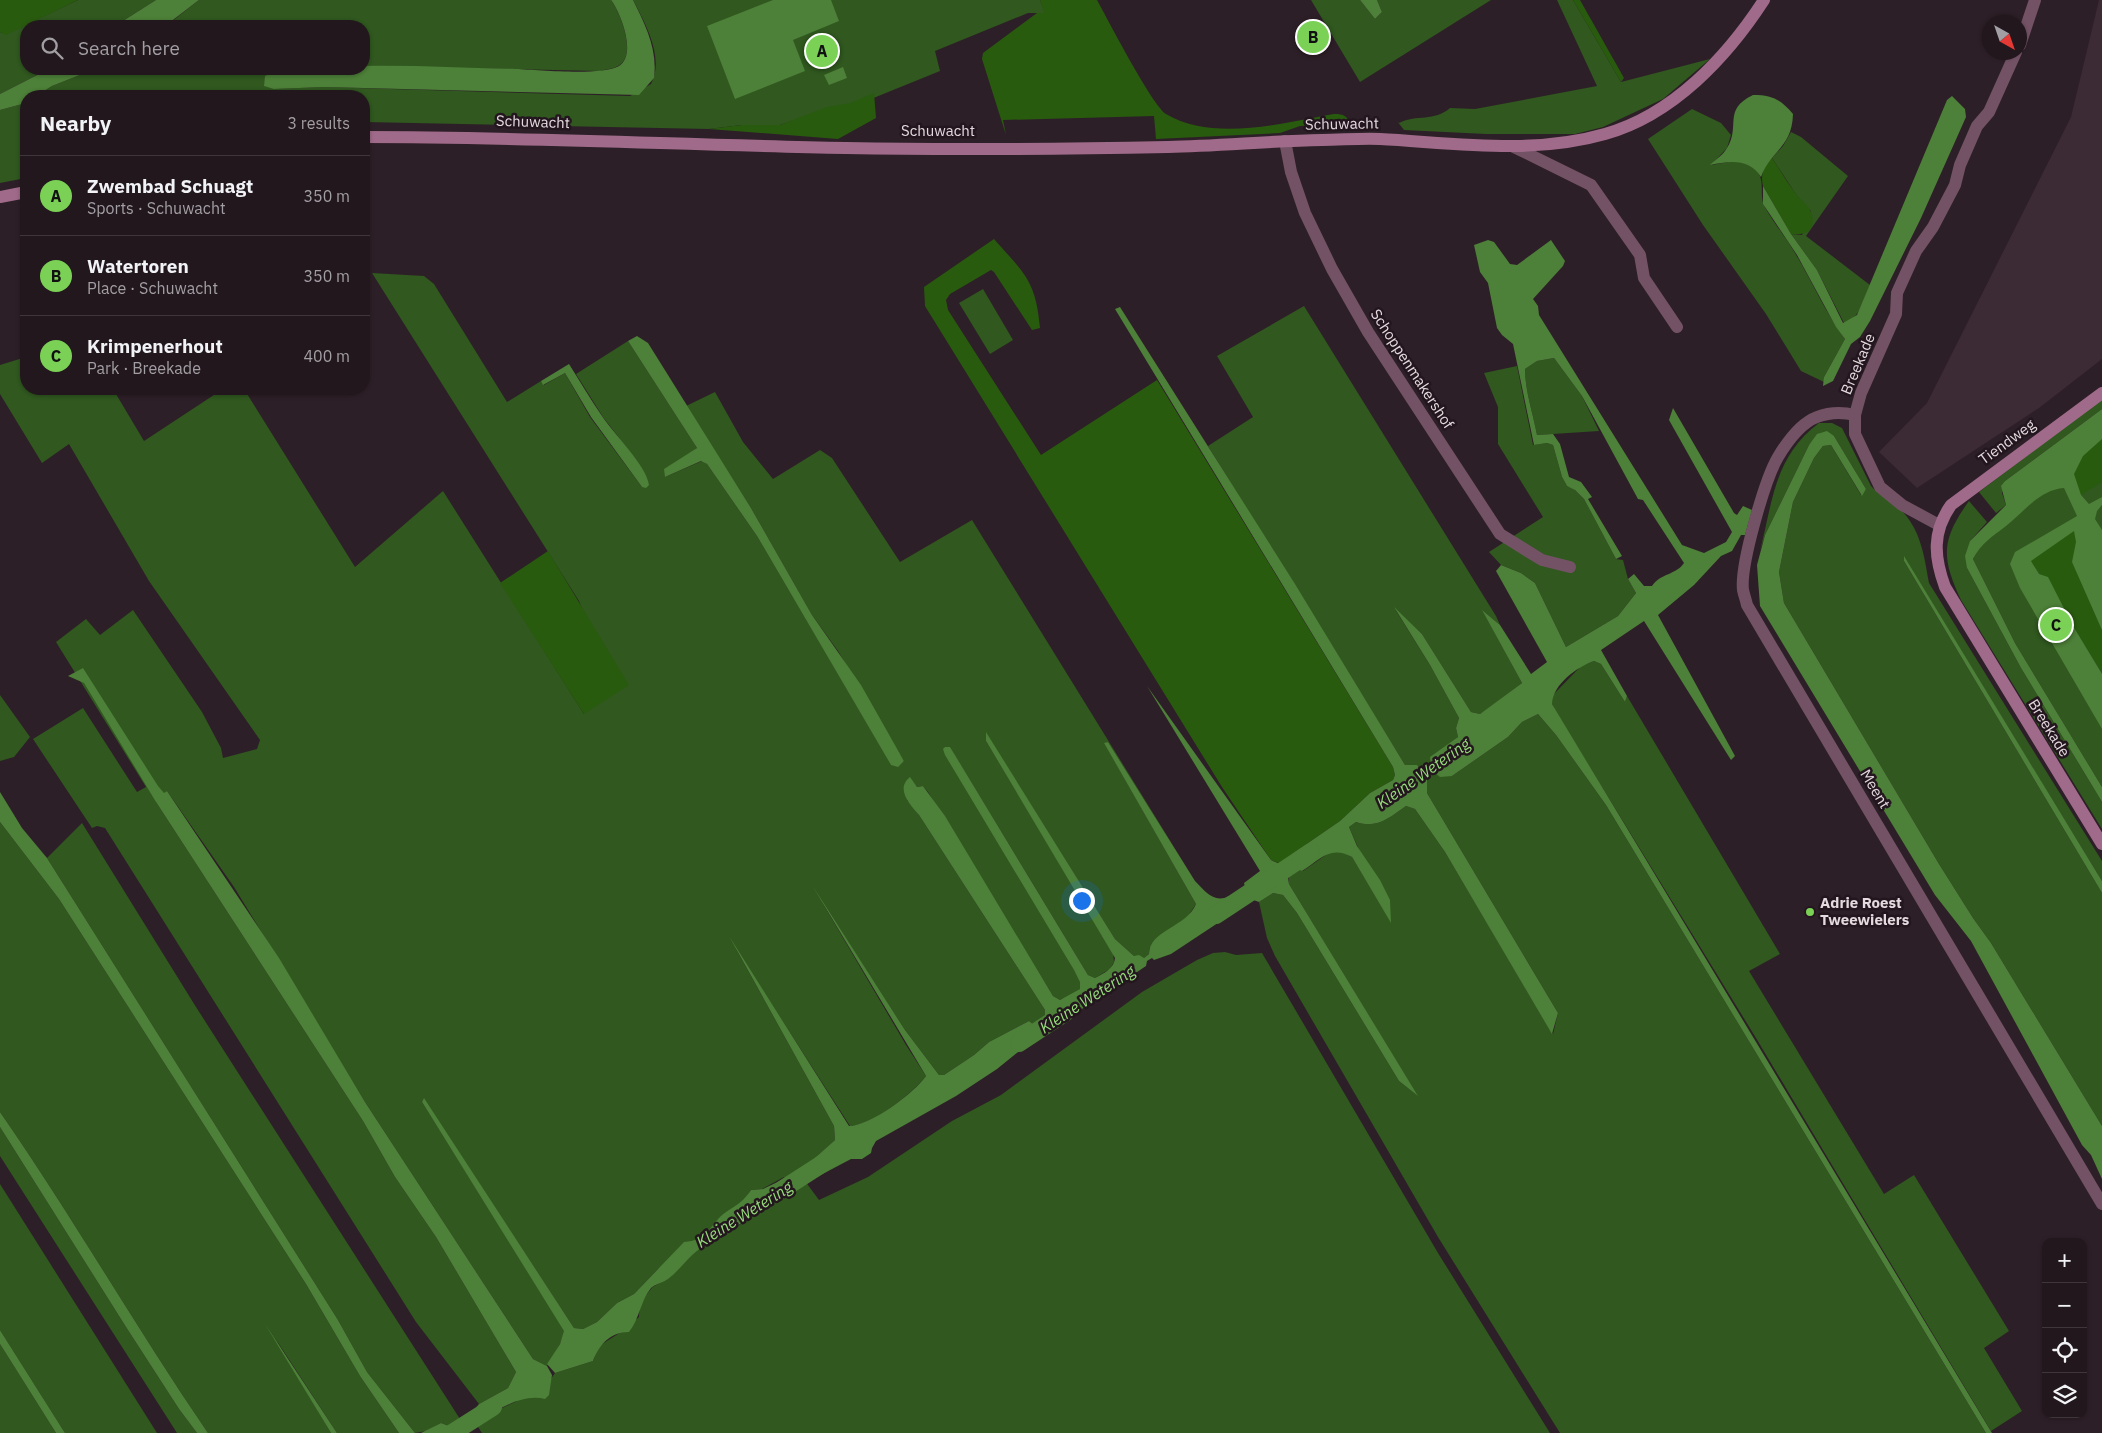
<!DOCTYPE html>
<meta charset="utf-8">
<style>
body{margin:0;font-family:"IBM Plex Sans",sans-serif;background:#2a2026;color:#f1f3f6}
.controls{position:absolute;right:15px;bottom:15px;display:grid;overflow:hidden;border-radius:10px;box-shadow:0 1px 4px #0004}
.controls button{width:45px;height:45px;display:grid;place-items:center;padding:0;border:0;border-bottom:1px solid #3f363b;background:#22171d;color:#f1f3f6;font:25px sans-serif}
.compass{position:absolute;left:1982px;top:15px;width:45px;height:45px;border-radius:50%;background:#22171d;box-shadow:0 1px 4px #0004;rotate:140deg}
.you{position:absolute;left:1081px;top:900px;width:18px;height:18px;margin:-12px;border:4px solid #fff;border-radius:50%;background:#1a73e8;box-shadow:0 0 0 8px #1a73e833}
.badge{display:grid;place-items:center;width:32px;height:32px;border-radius:50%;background:#7bd156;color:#111;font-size:16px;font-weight:700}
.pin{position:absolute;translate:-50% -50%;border:2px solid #fff;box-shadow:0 1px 5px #0006}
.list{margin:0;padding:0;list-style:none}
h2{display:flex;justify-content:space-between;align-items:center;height:65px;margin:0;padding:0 20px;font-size:21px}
h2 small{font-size:16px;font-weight:400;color:#a29fa4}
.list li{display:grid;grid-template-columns:32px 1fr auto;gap:15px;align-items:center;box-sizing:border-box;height:80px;padding:0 20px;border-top:1px solid #3f363b}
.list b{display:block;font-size:19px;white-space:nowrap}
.list p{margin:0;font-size:16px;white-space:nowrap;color:#a29fa4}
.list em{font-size:16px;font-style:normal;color:#a29fa4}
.icon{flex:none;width:28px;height:28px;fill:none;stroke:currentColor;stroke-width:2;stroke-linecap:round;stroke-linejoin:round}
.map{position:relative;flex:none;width:2102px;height:1433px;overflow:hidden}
.search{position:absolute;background:#22171d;box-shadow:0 1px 4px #0004;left:20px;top:20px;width:350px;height:55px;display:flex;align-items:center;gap:12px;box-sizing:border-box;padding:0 18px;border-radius:20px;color:#a29fa4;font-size:19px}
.panel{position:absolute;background:#22171d;box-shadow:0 1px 4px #0004;left:20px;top:90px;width:350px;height:305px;border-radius:20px}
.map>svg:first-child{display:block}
.built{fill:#3c2a34}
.green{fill:#30581f}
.forest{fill:#295b0f}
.water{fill:#4d8038}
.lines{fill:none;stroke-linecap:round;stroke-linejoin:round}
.canal{stroke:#4d8038;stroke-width:18}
.street{stroke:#735265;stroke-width:12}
.secondary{stroke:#a06b8a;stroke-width:12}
.poi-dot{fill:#7bd156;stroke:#23161e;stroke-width:2}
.labels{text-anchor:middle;stroke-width:5;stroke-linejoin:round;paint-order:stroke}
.street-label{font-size:15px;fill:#e4dadf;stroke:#23161e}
.poi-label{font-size:15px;font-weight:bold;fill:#e4dadf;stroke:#23161e;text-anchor:start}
.water-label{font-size:16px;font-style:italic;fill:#96dc7b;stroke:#23161e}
</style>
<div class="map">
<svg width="2102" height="1433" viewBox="0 0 2102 1433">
<rect width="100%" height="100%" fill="#2d1f27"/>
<path class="built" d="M2099,0h3v359l-63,49 -122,80 -38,-36 48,-49 144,-286z"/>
<g class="green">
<path d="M78,0h78l-41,26h-89v43h23l-49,25v-62l6,2z"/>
<path d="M199,0h412c9,12 24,50 11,63 -6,6 -15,6 -22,8l-236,-5v-40h-198z"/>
<path d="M633,0h407l5,13h-17l-93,38 5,20 -101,41 -3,-6 -56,19h-38l-33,4 -345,-7v-26h-328l16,-10 43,-17h186l-6,1 -1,19 50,-2 306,9 21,-12c14,-26 -6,-61 -18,-84z"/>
<path d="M1311,0h49l15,19 7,-7 -5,-12h114l-131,82z"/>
<path d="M1557,0h16l48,82 89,-23 -47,40 -60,28 -28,7h-89l-82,-4 -7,-9 2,2c18,-9 35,-1 51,-15l25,1 122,-23z"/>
<path d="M26,103v75l-26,5v-73z"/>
<path d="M1692,109l29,14 10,12 -4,13 -16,17c14,-2 31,-8 44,4 11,10 4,24 9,36 6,13 23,34 31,48 17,28 30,59 50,86l-21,38v5l-23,-11 -35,-57 -63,-89 -55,-86z"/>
<path d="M1791,132l10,5 47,39 -42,60 64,49c-6,14 -10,34 -26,38l-27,-53 -26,-36 11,1 9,-24 -14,-15 -25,-38 11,-12z"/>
<path d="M372,273l52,3 10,8 73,118 34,-21 3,4 21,-12 25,44 52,70 -5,-26 -34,-44 -27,-43 52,-33 69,107 -32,29 37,-16 5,3 50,72 134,228 7,2 6,-5 -66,-110 -26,-36 -61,-107 -65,-102 29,-14 28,50 30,37 47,-29 12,8 68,104 72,-42 223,361 -87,-139 -3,2 91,160 -9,14 -14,9 -24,22v5l-5,4 -10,-2 -19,-17 -129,-206v8l127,211 1,10 -4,7 -15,9 -7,-3 -138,-228 131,235 -1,7 -5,5 -15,6 -7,-4 -125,-204 -5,-6 -6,1 -8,-9 -2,22 12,15 126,195v10l4,7h6l-17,9 1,-7 -10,-8 -40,21 -15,13 -30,20h-5l-34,-45 -83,-128 84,143 20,31c-13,17 -55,50 -76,50l-115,-179 99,179 1,14c-11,11 -20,16 -28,29l4,7 -6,5 14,19 49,-23 84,-56 49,-26 141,-103 55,-32 16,-7 12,-1 11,3 26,-2 176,300 112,180h-1068l-8,-12 43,-20 33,-21 5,-7 38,-12 6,-15 22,-14 18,-15c0,-11 5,-20 12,-28 4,-5 11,-6 16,-10 16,-12 25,-30 45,-36l85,-56 -13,-10 -22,12 -11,1 -9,13 -20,13 -12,15 -52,38 -24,25 -17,9 -20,19 -14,7 -9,-1 -150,-229 -2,3 143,229 -5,13 -13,22 -14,-7 -168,-257 -131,-215 -67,-96 -11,11 207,319 32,56 41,60 80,135 -8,16 -29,16 -63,-82 -311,-494 -8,-2 -5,2 -59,-89 50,-31 54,84 9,-5 -90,-145 30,-23 14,16 33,-25 69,102 19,36 2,10 34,-9 3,-9 -111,-159 -80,-137 -27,19 -42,-69v-29l26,-8v32h87l31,52 79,-52h21l111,178 88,-76 141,223 1,-98 -6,-15z"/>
<path d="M983,289l30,51 -23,14 -31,-51z"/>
<path d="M1304,306l192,310 4,9 -17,-14 39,72 -37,28 -5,3 -9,-2 -49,-78 -27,-25 35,56 29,53 -3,10 2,9c-13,10 -21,25 -36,33l-5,-5h-12l-197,-319 45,-29 -36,-61z"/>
<path d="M1554,358l28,38 17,35 -62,4c-4,-22 -12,-44 -12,-66l12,-8z"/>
<path d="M1517,366l16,79 14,-2 6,2 9,32 5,9 6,2 11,11 32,60 7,1 5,19 8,14 -18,23 -52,31 -31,-64 -14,-10 -20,-8 -12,-13 54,-35 -45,-73v-37l-14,-34z"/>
<path d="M2102,399v10l-97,72 -3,12 4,12 -10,8 -17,-21z"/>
<path d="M1819,423h13l10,5 29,58c8,9 19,14 28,22 22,21 25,47 30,75l173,278v20l-198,-324v4l198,332v233l-111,-183 -18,-25 -34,-54 -155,-261 -5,-31 14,-70 21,-44 9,-12 8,-1 30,50 5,-6 -32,-53 -25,9 -44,90 -5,16c13,-51 14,-94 59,-128z"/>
<path d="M2102,434v353l-87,-144 -42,-84 5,-10v-8z"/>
<path d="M1969,501l18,21 -17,19 -3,27 54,100 81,134v27l-141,-229c-20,-43 -20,-60 8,-99z"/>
<path d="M1594,661l7,3 24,38 2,-6 153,258 -31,17 135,223 30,-19 95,156 -25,17 38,63 -31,20 -235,-393 -200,-326 -4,-8v-8l29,-30z"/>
<path d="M0,695l30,42 -16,20 -14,4z"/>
<path d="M1538,714l18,21 50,70 380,628h-426l-122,-196 -163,-281 -8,-18 -8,-36 14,-9 10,2 14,18 102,168 18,14 -128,-211v-12l6,-4 8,3 27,-19 11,-1 11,6 39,65 -42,-95 7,-5c21,7 33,-4 50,-16l9,3 30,43 108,182 5,-21 -131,-220v-15l8,-5 17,3 56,-39 14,-15z"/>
<path d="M0,822l59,77 247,385 54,92 39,57h-62l-62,-95 56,95h-123c-72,-105 -135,-216 -208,-321z"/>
<path d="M82,823l114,184 264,412 -11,7 -8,-3 -15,8 -11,2 -48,-61 -29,-52 -291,-462z"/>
<path d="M0,1127l126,200 53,82 18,24h-20l-177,-277z"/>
<path d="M0,1184l157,249h-92l-65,-103z"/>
<path d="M0,1344l56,89h-56z"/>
</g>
<g class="forest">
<path d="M0,0h78l-72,35 -6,-3z"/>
<path d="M1040,0h57c11,20 55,105 69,114 47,28 117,9 168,0 10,0 13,2 17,11l-7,6h-9l-5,-7 -30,2 -20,7 -124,6 -2,-23 -151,4 3,15 -24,-76 1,-6 54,-40h7z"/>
<path d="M1573,0h7l44,78 -3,4z"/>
<path d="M874,93l2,25 -38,21 -129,-10 33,-4h38l47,-18 23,-4z"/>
<path d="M1772,158c8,12 15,24 24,36 4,6 13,11 15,18 6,17 -5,24 -20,22l-28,-48c-3,-12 1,-19 9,-28z"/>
<path d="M994,239c30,34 42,42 46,89l-8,2 -38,-58 -3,-2 -41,24 -4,6 2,10 93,145 116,-75 236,387 2,8 -2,5 -23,13 -30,28 -48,33 -1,9 -5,3 -15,-6 -49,-73 -297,-481 -1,-19z"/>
<path d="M2102,439v43l-21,13 -7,-21 9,-18z"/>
<path d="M2074,531l2,11 -4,20 30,68v42l-29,-46 -16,-32 -27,-33z"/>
<path d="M548,551l81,134 -45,29 -84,-131z"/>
</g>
<g class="water">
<path d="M156,0h43l-34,26h-50z"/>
<path d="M611,0h22c12,24 25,50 21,78l-15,17 -315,-8 -50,2 -10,-3 1,-10 16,-7h83v-3c51,-1 101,2 152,3 22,1 86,7 103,-3 18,-11 2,-53 -8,-66z"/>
<path d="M773,0h58l8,21 -46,19 12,31 -70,28 -28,-73z"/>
<path d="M1360,0h17l5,12 -7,7z"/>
<path d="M843,67l4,11 -18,7 -5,-10z"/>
<path d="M49,69h46l-43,17 -16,10h-10v7l-26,7v-16z"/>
<path d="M1753,95c20,0 28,5 40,19 -1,34 -22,36 -32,63 -12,-19 -31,-16 -51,-12 5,-5 13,-10 17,-17 14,-22 -5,-38 26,-53z"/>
<path d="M1952,96l13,13 1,8 -45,101 -51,103 -10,16 -9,7 -18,37 -10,5 1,-9 21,-38 -9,-12 -39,-72 -34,-51v-18l28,48 26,36 26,53 14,-8 90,-215z"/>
<path d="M1488,240l6,2 16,22 7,1 34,-25 14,21 -2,5 -30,33 5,7 1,9 143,230 22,8 22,-11 6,-10 -63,-112 4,-12 61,105 3,2 6,-9 9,4 -7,25h-4l-9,16 -11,5 -27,29 -36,30 77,141 -4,4 -87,-139 -43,29 26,46 -2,6 -24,-38 -7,-3c-17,6 -41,23 -42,43l440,729h-6l-380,-628 -50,-70 -18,-21 -16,8 -14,15 -56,39 -12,1 -5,-4 -8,5v15l131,220 -6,21 -107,-182 -30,-43 -9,-3c-17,12 -29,23 -50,16l-7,5 8,19 23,34 10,20 1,23 -39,-66c-22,-12 -31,2 -50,14l-7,-3 -4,-5 1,-9 48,-33 30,-28 23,-13 2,-5 -2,-8 -278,-458 5,-2 175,277 110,181h12l5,5 9,-4 -1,-9 28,-20 -2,-9 3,-10 -29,-53 -36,-58 28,27 49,78 9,2 42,-31 -40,-73 18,15 31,49 16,-12 -51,-91 5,-6 20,8 14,10 31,64 52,-31 18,-23 -8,-14 6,-5 10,12h8c9,-13 24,-11 32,-23l-41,-63 -5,-1 -56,-103 -28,-38 -17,3 -12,8c0,22 8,44 12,66l16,-1 7,10 9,33 12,5 11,15 -4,2 34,57 -6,3 -32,-60 -9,-9 -8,-4 -5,-9 -9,-32 -6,-2 -13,2 -21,-101 -11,-9 -5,-7 -9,-45 -8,-11 -6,-27z"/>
<path d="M637,336l11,7 103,165 61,107 49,70 43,76 -6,6 -7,-2 -134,-229 -50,-72 -6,-3 -36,16 -1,-8 33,-21 -69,-107z"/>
<path d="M569,364c11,17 21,35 33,52 11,17 45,50 47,69l-3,3 -4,-1 -51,-70 -26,-44 -22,12 -2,-4z"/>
<path d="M2102,409v30l-19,17 -9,18 7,21 8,9 13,-7v8l-5,6 -2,8 7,11v100l-30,-68 4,-20 -2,-11 -43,30 8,13 9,3 25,49 29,48v55l-82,-141 -10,-24 5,-12 62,-36 -13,-28c-25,2 -40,24 -58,38 -14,11 -25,17 -33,33l42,84 87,144v15l-81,-134 -54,-100 -2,-12 5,-15 36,-36 -5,-19 4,-5z"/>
<path d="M1827,431l7,5 32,53 -4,7 -31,-51 -8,1 -9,12 -21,44 -14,70 5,31 155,261 34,54 18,25 111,183v53l-11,-24 -9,-10 -111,-204 -36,-46 -175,-289 -3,-41 8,-30 44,-90 8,-11z"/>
<path d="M1904,556l198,325v12l-198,-332z"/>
<path d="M83,668l75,118 6,7 3,-2 112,167 86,144 168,257 14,7 5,9 -3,20 -4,4c-25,-6 -48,13 -71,22l-4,-6 9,-11 29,-16 8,-16 -80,-135 -41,-60 -32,-56 -207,-319 -72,-119 -16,-7z"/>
<path d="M1147,686l124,174c17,8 16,6 18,24l129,212 -19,-15 -102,-168 -14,-18 -10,-2 -14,9 -11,-4 -4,-15 16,-12z"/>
<path d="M986,732l129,207 19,17 5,-1 5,3 5,-4c0,-24 38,-27 47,-50l-92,-161 4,-1 87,139c10,10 19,23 34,15l8,8 -1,7 -65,43 -17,6 -2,-2 -5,3 -1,5 -91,61h-6l-4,-7v-10l-126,-195c-9,-10 -24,-26 -9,-38l7,10 6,-1 22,30 108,180 7,4 20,-11v-7l-6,-12 -129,-215 -2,-6 2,-2h5l5,8 133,220 7,3c9,-5 19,-9 20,-20l-129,-217z"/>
<path d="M0,792l22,36 25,30 29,46 262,416 29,52 48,61h-16l-39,-57 -54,-92 -247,-385 -59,-77z"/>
<path d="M812,885l93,145 34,45h5l30,-20 15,-13 40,-21 10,8 -1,7 -41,33 -41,27 -80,45 -4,7 -1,5 -9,6h-11l-36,19 -4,-2 -4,-11 28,-25 -1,-14 -105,-190 120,190c21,0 65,-33 77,-50z"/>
<path d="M424,1098l150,230 9,1 14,-7 20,-19 17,-9 50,-52c23,-2 23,-12 37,-26 13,-11 18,-9 30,-26l12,-1 35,-17 7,8 -93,63c-20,6 -28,24 -44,36 -5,4 -13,5 -17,9 -11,14 -11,30 -22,44 -19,0 -30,13 -36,29l-38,12 -8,-9 13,-20 4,-13 -142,-229z"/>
<path d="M0,1112c73,105 136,216 208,321h-11l-18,-24 -53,-82 -126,-200z"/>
<path d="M265,1324l72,109h-6z"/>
<path d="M0,1330l65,103h-9l-56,-89z"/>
<path d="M460,1420l4,6 -9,7h-34l20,-10 8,3z"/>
</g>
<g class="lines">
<g class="canal">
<path d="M1216,915l95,-63"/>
<path d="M1019,1043l47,-31"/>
<path d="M783,1189l45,-29"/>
<path d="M452,1433l41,-26"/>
</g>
<g class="street">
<path d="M2020,45l15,-45"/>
<path d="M1285,141l6,31 14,41 27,56 36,63 132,202 42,26 28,7"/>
<path d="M1512,146l79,39 49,70 4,23 33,49"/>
<path d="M1855,415c-12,-3 -25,-3 -38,2 -16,6 -30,25 -39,40 -13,22 -38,108 -35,133 1,5 3,10 4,15l355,599"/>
<path d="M1939,525l-37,-20 -22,-18 -25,-53v-19l6,-22 35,-79 1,-21 19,-42 17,-24 22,-42 5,-20 17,-39 12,-14 27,-60"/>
</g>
<g class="secondary">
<path d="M364,137c161,0 321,8 482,11 107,2 215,1 322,-1 51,-1 102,-6 154,-7 19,0 39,-2 58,-1 75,4 152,16 225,-5 68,-19 122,-77 159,-134"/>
<path d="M0,197l26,-5"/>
<path d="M2102,393l-151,112c-19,27 -17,52 -6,82l157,257"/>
</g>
</g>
<circle class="poi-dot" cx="1810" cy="912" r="5"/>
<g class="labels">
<g class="street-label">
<text transform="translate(533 122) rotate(2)" y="5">Schuwacht</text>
<text transform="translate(1342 124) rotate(-1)" y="5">Schuwacht</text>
<text x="938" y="136">Schuwacht</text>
<text transform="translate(1858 364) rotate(-67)" y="5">Breekade</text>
<text transform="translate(1412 369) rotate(57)" y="5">Schoppenmakershof</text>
<text transform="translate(2007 442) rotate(-36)" y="5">Tiendweg</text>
<text transform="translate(2049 728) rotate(58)" y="5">Breekade</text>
<text transform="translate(1875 789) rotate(59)" y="5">Meent</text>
</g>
<g class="poi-label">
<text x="1820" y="908">Adrie Roest<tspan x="1820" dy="17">Tweewielers</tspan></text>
</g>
<g class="water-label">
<text transform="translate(1423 773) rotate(-35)" y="6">Kleine Wetering</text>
<text transform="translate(1087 999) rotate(-33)" y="6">Kleine Wetering</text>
<text transform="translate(744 1214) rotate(-32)" y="6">Kleine Wetering</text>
</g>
</g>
</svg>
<div class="controls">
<button>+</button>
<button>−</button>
<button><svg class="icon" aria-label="locate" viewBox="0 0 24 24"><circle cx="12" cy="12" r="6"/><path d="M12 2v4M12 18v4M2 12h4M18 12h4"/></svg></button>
<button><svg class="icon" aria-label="layers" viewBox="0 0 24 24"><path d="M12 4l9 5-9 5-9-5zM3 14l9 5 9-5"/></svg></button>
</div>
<svg class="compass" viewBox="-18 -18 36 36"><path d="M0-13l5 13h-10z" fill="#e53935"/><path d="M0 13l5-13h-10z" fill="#a29fa4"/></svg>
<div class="you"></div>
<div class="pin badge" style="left:822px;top:51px">A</div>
<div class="pin badge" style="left:1313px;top:37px">B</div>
<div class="pin badge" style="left:2056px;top:625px">C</div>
<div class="search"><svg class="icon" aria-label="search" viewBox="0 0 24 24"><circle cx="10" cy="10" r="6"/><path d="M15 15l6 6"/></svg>Search here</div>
<section class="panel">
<h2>Nearby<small>3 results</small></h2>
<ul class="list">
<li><span class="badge">A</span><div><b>Zwembad Schuagt</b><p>Sports · Schuwacht</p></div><em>350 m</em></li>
<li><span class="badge">B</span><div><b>Watertoren</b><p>Place · Schuwacht</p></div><em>350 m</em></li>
<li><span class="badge">C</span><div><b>Krimpenerhout</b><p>Park · Breekade</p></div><em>400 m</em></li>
</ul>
</section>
</div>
